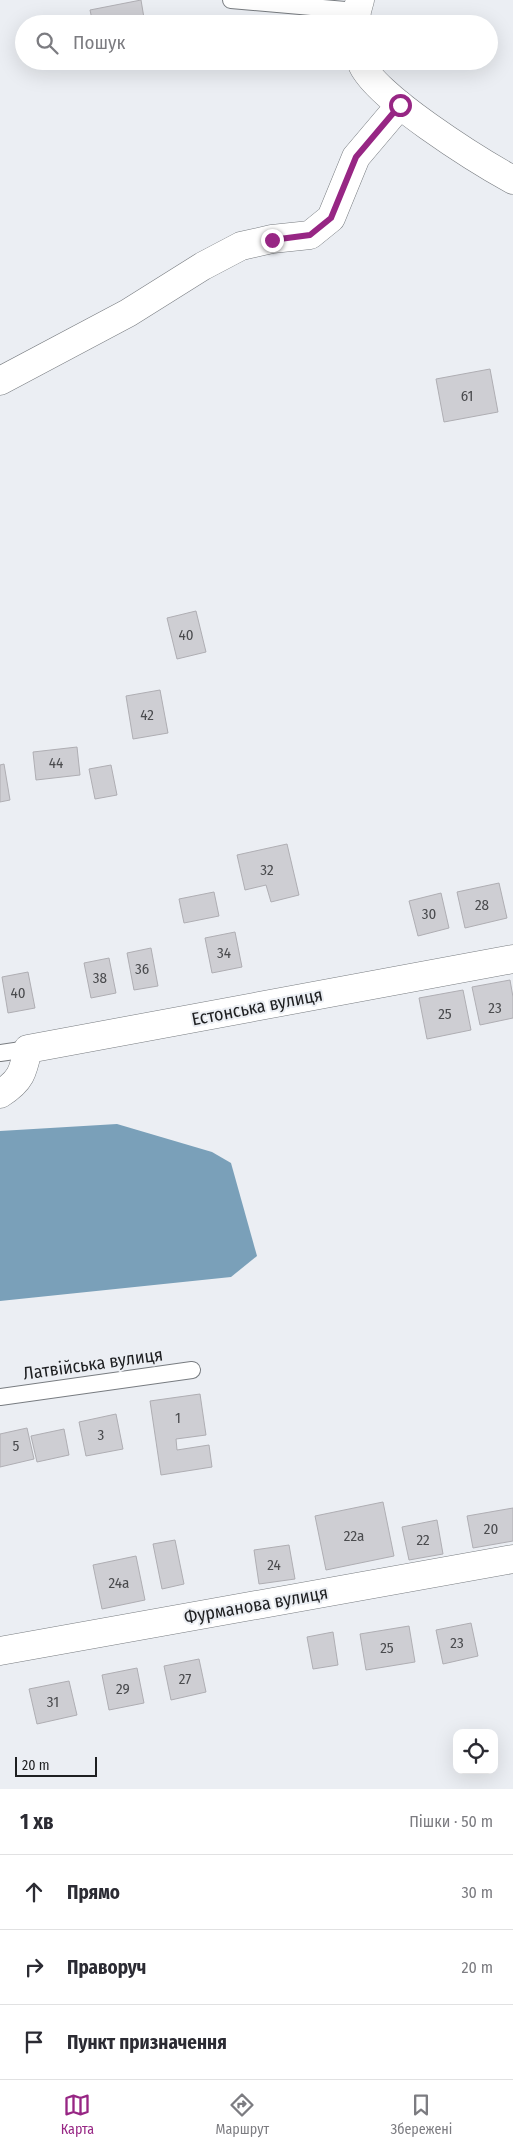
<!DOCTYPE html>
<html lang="uk">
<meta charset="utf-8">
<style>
body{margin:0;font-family:"Fira Sans Condensed",sans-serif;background:#f2f2f3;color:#2b2b33}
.controls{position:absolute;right:15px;bottom:15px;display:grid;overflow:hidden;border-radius:10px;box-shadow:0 5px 20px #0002}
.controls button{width:45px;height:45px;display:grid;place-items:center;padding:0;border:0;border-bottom:1px solid #e1e1e2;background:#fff;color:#2b2b33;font:25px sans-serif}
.scale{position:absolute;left:15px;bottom:12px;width:82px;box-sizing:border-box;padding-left:5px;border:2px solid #1e1f21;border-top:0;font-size:14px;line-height:18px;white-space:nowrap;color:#1e1f21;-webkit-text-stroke:4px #ebeef3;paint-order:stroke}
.stop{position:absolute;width:15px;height:15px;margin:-11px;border:4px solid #972684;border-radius:50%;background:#fff}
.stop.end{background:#972684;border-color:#fff;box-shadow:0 1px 5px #0008}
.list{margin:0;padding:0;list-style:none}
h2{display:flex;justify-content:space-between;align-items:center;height:65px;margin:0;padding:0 20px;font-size:21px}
h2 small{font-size:16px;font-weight:400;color:#7c7c81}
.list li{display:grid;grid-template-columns:32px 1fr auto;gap:15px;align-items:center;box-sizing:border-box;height:75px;padding:0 20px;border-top:1px solid #e1e1e2}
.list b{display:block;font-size:19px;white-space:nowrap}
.list em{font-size:16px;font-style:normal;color:#7c7c81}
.icon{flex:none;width:28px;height:28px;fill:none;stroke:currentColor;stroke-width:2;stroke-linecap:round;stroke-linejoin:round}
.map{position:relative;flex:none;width:513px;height:1789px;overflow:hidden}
.search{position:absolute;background:#fff;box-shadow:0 5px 20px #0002;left:15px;right:15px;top:15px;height:55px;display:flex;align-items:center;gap:12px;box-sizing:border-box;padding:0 18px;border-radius:28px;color:#7c7c81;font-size:19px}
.sheet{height:290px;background:#fff}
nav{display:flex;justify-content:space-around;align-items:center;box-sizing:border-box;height:70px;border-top:1px solid #e1e1e2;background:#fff;font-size:14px;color:#7c7c81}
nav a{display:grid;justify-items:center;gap:2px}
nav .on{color:#972684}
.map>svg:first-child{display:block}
.water{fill:#7aa0b9}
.building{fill:#ceced3;stroke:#afaeb3}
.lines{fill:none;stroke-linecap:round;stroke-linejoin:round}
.lane-casing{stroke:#787c80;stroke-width:18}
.street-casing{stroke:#787c80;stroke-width:29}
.lane{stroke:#fff;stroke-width:16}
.street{stroke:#fff;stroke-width:28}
.route{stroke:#972684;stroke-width:6}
.labels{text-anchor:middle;stroke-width:4;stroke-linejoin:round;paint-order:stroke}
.number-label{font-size:15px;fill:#4a4b4e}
.street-label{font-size:18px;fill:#1e1f21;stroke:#ebeef3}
</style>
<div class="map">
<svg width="513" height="1789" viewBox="0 0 513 1789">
<rect width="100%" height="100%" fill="#ebeef3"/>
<path class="water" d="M117,1124l95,28 19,11 26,93 -26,21 -231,24v-170z"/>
<g class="building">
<path d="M141,0l4,24h-52l-3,-14z"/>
<path d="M490,369l8,43 -54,10 -8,-43z"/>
<path d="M196,611l10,41 -29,7 -10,-41z"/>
<path d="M160,690l8,43 -35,6 -7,-43z"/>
<path d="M77,747l3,28 -44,5 -3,-28z"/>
<path d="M4,764l6,36 -10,2v-37z"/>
<path d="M111,765l6,30 -22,4 -6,-30z"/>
<path d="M287,844l12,51 -28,7 -5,-17 -21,5 -8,-35z"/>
<path d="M499,883l8,35 -42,10 -8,-36z"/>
<path d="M214,892l5,24 -35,7 -5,-24z"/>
<path d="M441,893l8,35 -31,8 -9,-35z"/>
<path d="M235,932l7,35 -30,6 -7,-35z"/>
<path d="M151,948l7,38 -24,4 -7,-37z"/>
<path d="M109,958l7,35 -25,5 -7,-35z"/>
<path d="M28,972l7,36 -27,5 -6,-36z"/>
<path d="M510,980l3,17v21l-33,7 -8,-38z"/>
<path d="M463,990l8,40 -44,9 -8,-41z"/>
<path d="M200,1394l6,41 -30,4 1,11 32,-5 3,22 -51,8 -11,-74z"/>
<path d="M116,1414l7,35 -37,7 -7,-34z"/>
<path d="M27,1428l7,31 -34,8v-33z"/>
<path d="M64,1429l5,26 -32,7 -6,-26z"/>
<path d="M383,1502l11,54 -68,14 -11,-54z"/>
<path d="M513,1508v33l-40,7 -6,-32z"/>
<path d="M437,1520l6,34 -34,6 -7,-33z"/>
<path d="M175,1540l9,44 -22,5 -9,-45z"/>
<path d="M289,1545l6,34 -36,5 -5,-34z"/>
<path d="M136,1556l9,44 -43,9 -9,-44z"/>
<path d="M471,1623l7,33 -35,8 -7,-34z"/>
<path d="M409,1626l6,36 -49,8 -6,-36z"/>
<path d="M333,1632l5,33 -25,4 -6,-32z"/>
<path d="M199,1659l7,33 -35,8 -7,-34z"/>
<path d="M137,1668l7,35 -35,7 -7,-35z"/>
<path d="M69,1681l8,34 -40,9 -8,-35z"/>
</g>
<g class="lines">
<defs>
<g id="lane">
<path d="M231,0l126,11"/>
<path d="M0,1053l28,-4"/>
<path d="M0,1397l192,-27"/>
</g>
<g id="street">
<path d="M356,24l1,-13 3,-11"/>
<path d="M361,61c7,32 121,102 152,119"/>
<path d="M0,381l128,-68 75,-47 38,-20 31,-7 38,-4 21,-17 25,-61 44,-52"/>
<path d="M0,1094c21,-13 23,-22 28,-45l485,-90"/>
<path d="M0,1651l513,-92"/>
</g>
</defs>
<use href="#lane" class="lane-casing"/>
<use href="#street" class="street-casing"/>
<use href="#lane" class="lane"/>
<use href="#street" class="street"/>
</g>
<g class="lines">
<path class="route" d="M272,240l38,-5 21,-17 25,-61 44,-52"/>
</g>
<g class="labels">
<g class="number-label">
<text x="467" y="401">61</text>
<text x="186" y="640">40</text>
<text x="147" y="720">42</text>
<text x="56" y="768">44</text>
<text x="267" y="875">32</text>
<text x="482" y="910">28</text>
<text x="429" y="919">30</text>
<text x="224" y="958">34</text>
<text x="142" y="974">36</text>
<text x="100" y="983">38</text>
<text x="18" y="998">40</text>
<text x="495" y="1013">23</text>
<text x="445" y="1019">25</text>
<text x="178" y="1423">1</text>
<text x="101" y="1440">3</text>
<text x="16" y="1451">5</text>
<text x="491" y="1534">20</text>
<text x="354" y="1541">22а</text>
<text x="423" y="1545">22</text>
<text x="274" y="1570">24</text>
<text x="119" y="1588">24а</text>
<text x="457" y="1648">23</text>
<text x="387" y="1653">25</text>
<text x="185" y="1684">27</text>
<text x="123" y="1694">29</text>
<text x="53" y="1707">31</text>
</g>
<g class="street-label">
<text transform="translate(257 1007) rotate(-11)" y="6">Естонська вулиця</text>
<text transform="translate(93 1364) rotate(-8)" y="6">Латвiйська вулиця</text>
<text transform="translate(256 1605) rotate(-10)" y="6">Фурманова вулиця</text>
</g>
</g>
</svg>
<div class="controls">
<button><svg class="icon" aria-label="locate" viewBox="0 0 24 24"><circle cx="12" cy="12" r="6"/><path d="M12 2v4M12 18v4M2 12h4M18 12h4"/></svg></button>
</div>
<div class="scale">20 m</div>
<div class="stop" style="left:400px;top:105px"></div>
<div class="stop end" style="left:272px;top:240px"></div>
<div class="search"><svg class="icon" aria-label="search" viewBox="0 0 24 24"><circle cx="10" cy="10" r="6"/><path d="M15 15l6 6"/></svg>Пошук</div>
</div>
<section class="sheet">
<h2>1 хв<small>Пішки · 50 m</small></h2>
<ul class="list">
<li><svg class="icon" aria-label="ahead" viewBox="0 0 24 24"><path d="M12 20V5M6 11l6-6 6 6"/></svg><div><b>Прямо</b></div><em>30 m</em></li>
<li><svg class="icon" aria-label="right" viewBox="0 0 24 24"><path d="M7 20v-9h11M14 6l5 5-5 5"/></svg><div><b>Праворуч</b></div><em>20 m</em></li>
<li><svg class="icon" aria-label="arrive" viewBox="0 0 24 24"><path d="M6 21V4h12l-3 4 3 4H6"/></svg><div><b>Пункт призначення</b></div></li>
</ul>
</section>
<nav>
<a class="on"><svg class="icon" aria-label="map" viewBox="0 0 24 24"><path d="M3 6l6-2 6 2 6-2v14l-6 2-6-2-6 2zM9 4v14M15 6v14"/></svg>Карта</a>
<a><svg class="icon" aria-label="directions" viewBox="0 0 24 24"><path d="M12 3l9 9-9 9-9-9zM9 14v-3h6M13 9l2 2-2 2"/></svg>Маршрут</a>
<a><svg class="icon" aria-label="saved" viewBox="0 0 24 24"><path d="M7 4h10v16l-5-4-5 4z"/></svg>Збережені</a>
</nav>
